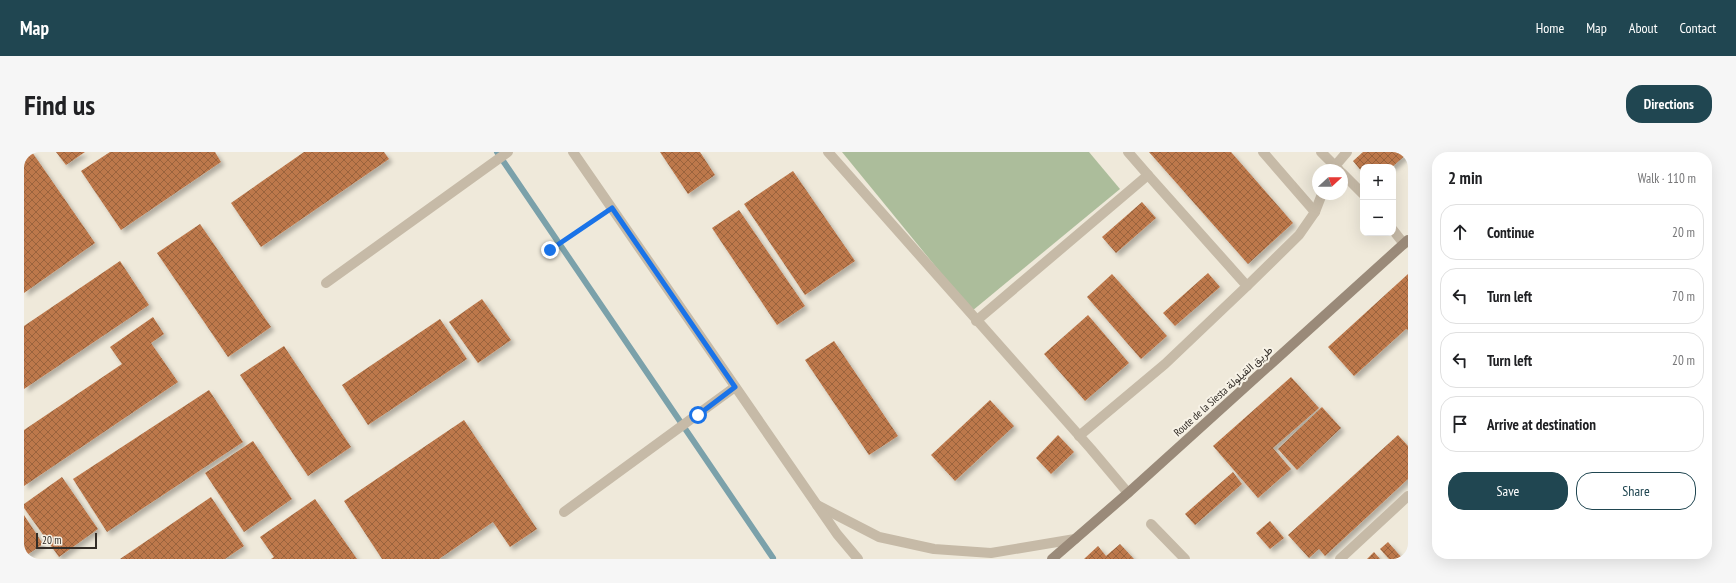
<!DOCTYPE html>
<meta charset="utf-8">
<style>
body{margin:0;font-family:"PT Sans Narrow",Vazirmatn,sans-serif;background:#f6f6f6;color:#202124}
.controls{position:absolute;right:12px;top:12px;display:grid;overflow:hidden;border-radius:8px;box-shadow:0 4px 16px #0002}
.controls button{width:36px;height:36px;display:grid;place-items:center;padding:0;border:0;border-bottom:1px solid #e0e0e0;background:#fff;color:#202124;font:20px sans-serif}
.compass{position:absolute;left:1288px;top:12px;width:36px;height:36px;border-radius:50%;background:#fff;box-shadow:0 4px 16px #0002;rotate:69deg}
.scale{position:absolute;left:12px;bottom:10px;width:61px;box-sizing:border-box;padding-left:4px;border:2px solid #332d27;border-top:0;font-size:11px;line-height:14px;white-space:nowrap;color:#332d27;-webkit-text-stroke:3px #f7f2e6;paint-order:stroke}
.stop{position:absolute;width:12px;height:12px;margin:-9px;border:3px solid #1a73e8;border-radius:50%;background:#fff}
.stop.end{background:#1a73e8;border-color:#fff;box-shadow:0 1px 4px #0008}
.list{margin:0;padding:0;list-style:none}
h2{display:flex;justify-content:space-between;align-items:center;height:52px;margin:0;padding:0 16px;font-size:17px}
h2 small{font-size:13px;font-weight:400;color:#757577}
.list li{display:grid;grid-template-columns:26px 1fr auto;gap:12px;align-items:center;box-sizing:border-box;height:56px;margin:0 8px 8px;padding:0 8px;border:1px solid #e0e0e0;border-radius:16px}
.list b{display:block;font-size:15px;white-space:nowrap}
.list em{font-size:13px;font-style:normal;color:#757577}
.actions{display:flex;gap:8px;padding:12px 16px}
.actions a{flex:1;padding:9px 0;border:1px solid #204651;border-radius:16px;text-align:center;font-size:14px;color:#204651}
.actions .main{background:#204651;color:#fff}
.icon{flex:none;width:22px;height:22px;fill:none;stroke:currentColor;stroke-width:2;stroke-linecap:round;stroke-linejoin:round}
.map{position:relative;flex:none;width:1384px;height:407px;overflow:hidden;border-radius:16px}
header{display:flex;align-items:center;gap:24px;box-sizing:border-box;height:56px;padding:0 20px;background:#204651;color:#fff}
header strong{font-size:19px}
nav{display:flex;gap:22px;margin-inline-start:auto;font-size:14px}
.intro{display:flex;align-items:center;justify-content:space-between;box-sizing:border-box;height:96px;padding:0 24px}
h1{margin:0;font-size:28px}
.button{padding:10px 18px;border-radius:16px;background:#204651;color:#fff;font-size:14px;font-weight:700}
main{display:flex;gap:24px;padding:0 24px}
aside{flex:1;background:#fff;border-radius:16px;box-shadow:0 4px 16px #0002}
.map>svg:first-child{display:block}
.pitch{fill:#acbd9b}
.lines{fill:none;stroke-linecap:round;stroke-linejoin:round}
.stream{stroke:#7ba1aa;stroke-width:6}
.building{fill:url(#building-cross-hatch);filter:url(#shadow)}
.path{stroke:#b2a491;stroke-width:2.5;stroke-dasharray:2 2;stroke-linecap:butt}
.service{stroke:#c6baa7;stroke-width:10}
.tertiary{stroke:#c6baa7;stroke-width:10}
.secondary{stroke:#9a8a79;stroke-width:10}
.route{stroke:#1a73e8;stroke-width:5}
.labels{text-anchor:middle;stroke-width:4;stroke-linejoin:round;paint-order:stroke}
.street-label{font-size:11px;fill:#332d27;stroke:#f7f2e6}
</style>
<header>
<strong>Map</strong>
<nav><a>Home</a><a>Map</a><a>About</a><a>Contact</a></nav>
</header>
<div class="intro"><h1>Find us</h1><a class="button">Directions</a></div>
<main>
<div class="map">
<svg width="1384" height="407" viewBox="0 0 1384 407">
<defs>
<pattern id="building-cross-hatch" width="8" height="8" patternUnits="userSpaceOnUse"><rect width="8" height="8" fill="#bd784b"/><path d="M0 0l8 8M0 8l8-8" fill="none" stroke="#9a633e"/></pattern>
<filter id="shadow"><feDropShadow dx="3.5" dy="3.5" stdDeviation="2" flood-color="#0004"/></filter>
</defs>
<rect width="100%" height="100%" fill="#efe9da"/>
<path class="pitch" d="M818,0h247l31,37 -148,122z"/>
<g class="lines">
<path class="stream" d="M473,0l276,406"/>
</g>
<g class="building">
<path d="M0,0h8l63,91 -71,50z"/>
<path d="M32,0h29l-19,13z"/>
<path d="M86,0h105l6,10 -100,68 -40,-59z"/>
<path d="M280,0h80l5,7 -128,88 -30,-44z"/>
<path d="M636,0h40l15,23 -27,19z"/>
<path d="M1125,0h82l62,71 -45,41z"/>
<path d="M1339,0h45v1l-16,14h-29v6l-10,-12z"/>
<path d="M769,19l62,90 -50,34 -61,-91z"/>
<path d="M1118,50l14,16 -40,35 -14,-16z"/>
<path d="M715,58l66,96 -28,19 -65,-97z"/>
<path d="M176,72l71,103 -43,30 -71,-104z"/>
<path d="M96,109l29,44 -125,84v-63z"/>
<path d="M1184,121l12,14 -45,39 -12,-13z"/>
<path d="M1088,122l55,62 -26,23 -54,-62z"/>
<path d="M1384,122v56l-2,-1 -52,47 -26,-29z"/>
<path d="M458,147l29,41 -33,23 -29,-41z"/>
<path d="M1064,163l41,48 -44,38 -41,-47z"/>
<path d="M129,165l11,17 -13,9 27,39 -154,104v-56l98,-66 -12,-17z"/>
<path d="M416,167l27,40 -99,66 -26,-40z"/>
<path d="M810,189l64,95 -29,19 -64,-95z"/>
<path d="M260,194l67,101 -43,29 -68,-101z"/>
<path d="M1267,225l28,31 -46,40 18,21 -33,29 -45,-52z"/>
<path d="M185,238l34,52 -136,90 -34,-53z"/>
<path d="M966,248l24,26 -59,55 -24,-26z"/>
<path d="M1298,255l19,21 -44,42 -19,-21z"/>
<path d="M440,268l73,109 -27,18 -17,-25 -54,37h-57l-38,-58z"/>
<path d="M1034,283l16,17 -23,22 -15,-16z"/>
<path d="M1374,283l10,11v33l-83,77 -6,-7 -10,9 -21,-23z"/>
<path d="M229,289l39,58 -48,33 -39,-59z"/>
<path d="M1209,320l9,12 -47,41 -10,-11z"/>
<path d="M38,325l36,52 -39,28 -35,-49v-4z"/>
<path d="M187,345l33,49 -19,13h-105z"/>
<path d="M291,347l42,60h-86l3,-2 -14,-20z"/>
<path d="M0,363l19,29 -19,13z"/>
<path d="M1246,369l14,17 -14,11 -14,-16z"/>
<path d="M1364,390l15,17h-14l-9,-10z"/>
<path d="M1096,392l14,15h-50l14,-13 8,10z"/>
<path d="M1350,400l6,7h-13z"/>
</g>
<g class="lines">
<path class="path" d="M526,98l49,-33"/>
<g class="service">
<path d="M804,0l263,297 37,44"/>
<path d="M1297,0l14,14 -2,4"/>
<path d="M1315,18l-4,-4 12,-14"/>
<path d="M1318,21l21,21"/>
<path d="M1291,60l7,-18"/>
<path d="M1369,78l11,14"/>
<path d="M302,131l182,-131"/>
<path d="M1223,134l52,-51 16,-23 -52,-60"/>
<path d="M952,169l172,-146 -20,-23"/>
<path d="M1055,284l86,-72 82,-78 -99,-111"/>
<path d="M793,353l62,32 55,12 57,4 84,-14"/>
<path d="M540,360l171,-125"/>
<path d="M1127,372l34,35"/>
<path d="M1316,407l68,-63"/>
</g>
<path class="tertiary" d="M549,0l244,353 20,29 21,25"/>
<path class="secondary" d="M1028,407l76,-66 280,-253"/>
</g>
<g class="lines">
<path class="route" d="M526,98l62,-42 123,179 -37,28"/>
</g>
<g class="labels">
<g class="street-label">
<text transform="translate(1199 239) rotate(-42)" y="4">Route de la Siesta طريق القيلولة</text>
</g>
</g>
</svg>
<div class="controls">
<button>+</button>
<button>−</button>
</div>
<svg class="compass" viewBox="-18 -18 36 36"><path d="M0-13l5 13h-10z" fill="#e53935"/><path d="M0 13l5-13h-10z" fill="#757577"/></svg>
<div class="scale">20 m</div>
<div class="stop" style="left:674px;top:263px"></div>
<div class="stop end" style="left:526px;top:98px"></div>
</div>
<aside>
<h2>2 min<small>Walk · 110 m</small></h2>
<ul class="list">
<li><svg class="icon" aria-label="ahead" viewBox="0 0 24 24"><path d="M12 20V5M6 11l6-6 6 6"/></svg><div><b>Continue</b></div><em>20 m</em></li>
<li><svg class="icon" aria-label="left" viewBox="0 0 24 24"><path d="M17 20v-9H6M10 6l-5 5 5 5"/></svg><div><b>Turn left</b></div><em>70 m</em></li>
<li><svg class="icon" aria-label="left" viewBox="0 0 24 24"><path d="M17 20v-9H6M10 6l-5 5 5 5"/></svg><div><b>Turn left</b></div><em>20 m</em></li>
<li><svg class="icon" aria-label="arrive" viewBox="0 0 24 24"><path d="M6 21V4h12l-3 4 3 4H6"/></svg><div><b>Arrive at destination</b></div></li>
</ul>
<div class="actions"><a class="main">Save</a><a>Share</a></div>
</aside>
</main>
